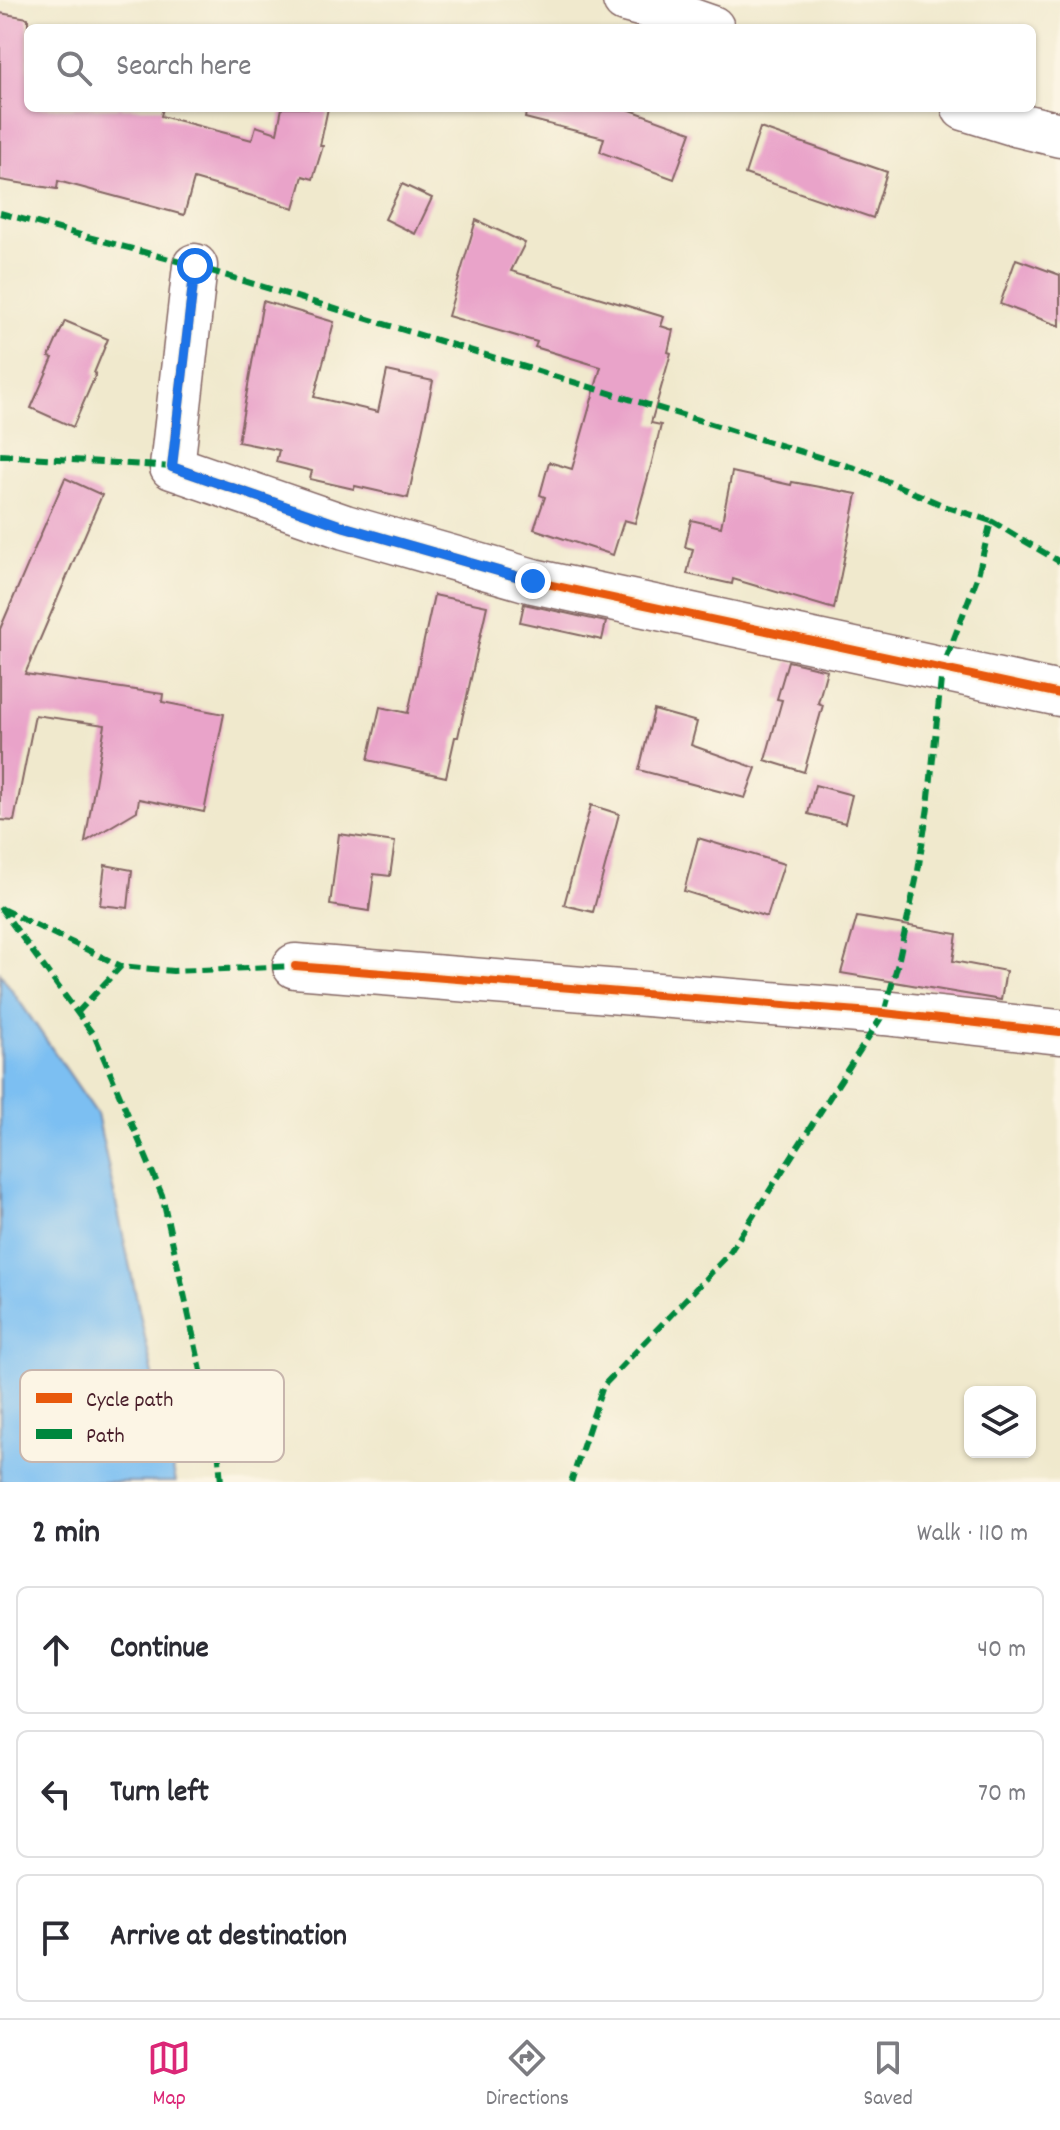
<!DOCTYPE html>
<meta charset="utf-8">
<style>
body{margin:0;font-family:Dekko,sans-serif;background:#f2f2f3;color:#2b2b33}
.controls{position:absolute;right:24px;bottom:24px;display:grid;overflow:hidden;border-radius:12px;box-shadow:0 2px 6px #0004}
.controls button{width:72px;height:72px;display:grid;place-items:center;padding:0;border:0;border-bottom:2px solid #e1e1e2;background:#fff;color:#2b2b33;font:40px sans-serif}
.stop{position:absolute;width:24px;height:24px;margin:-18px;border:6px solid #1a73e8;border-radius:50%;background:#fff}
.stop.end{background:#1a73e8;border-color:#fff;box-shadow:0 2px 8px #0008}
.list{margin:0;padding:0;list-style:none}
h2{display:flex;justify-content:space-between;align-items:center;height:104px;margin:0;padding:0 32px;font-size:34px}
h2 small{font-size:26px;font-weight:400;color:#7c7c81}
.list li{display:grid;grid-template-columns:52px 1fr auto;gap:24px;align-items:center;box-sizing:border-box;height:128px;margin:0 16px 16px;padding:0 16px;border:2px solid #e1e1e2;border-radius:12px}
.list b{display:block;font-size:30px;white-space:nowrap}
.list em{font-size:26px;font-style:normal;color:#7c7c81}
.icon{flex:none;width:44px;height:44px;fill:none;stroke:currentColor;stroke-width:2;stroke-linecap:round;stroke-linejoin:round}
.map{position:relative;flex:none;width:1060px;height:1482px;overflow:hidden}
.search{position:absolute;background:#fff;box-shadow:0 2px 6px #0004;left:24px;right:24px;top:24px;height:88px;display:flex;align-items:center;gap:20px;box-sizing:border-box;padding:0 28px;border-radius:12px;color:#7c7c81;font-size:30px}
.sheet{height:536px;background:#fff}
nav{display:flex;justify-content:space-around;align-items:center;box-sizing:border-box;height:112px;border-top:2px solid #e1e1e2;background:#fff;font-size:22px;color:#7c7c81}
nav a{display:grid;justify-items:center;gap:4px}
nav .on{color:#db2777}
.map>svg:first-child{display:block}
.water{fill:#7cbff2;stroke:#636f8e;stroke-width:2}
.building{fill:#e9a3c9}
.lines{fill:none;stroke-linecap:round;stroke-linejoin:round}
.minor-casing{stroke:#846664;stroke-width:47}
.minor{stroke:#fff;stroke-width:44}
.quiet{stroke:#00873e;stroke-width:6;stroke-dasharray:12 6;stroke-linecap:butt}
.cycleway-casing{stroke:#fcf5e5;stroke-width:13}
.cycleway{stroke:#e8590c;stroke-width:8}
.route{stroke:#1a73e8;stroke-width:10}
.key{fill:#fcf5e5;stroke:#c7b5ad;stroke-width:2}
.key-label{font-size:22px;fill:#4a1f2b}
</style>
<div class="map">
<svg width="1060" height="1482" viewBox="0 0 1060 1482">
<rect width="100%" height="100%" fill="#fcf5e5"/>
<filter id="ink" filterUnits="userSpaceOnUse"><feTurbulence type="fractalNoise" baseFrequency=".0125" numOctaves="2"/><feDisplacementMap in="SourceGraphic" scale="16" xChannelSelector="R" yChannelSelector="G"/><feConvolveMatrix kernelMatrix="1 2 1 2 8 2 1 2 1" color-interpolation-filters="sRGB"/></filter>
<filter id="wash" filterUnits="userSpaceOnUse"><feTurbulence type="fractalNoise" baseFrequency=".006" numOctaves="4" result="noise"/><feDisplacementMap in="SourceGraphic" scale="32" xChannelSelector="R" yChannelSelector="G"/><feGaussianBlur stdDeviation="1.8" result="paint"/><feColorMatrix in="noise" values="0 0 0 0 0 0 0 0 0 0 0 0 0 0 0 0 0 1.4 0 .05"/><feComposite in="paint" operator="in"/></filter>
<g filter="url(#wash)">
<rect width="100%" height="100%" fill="#f0e9cd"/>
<path class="water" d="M0,973l97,141 79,368h-176z"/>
<g id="blocks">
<g class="building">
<path d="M0,13l28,5v90h135l-2,8 91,24 4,-14 21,7 5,-25h46l-8,38h3l-10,33 -10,-3 -9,32 -100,-29 -10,36 -126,-34 -1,8 -57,-9z"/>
<path d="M527,108h98l66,24 -17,47 -74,-27 4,-14 -79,-20z"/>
<path d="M760,128l127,44 -14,46 -128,-44z"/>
<path d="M402,184l30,14 -17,36 -30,-15z"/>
<path d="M476,220l49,23 -14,28 153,46 -3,9 12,4 -5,22 3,1 -20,70 10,2 -10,41 -16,57 -11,-3 -11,35 -79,-26 11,-32 -5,-2 9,-33 23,7 29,-102 -66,-20 2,-5 -89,-26z"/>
<path d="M1016,259l44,16v51l-60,-22z"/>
<path d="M263,301l71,21 -20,75 64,15 9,-41 46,10 -25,117 -53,-12 -1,3 -44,-10 2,-8 -36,-9 3,-12 -41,-8z"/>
<path d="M65,321l43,18 -14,34 2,1 -23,53 -42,-19 22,-50 -4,-1z"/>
<path d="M732,472l59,13 1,-3 65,12 -23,115 -101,-30 -1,5 -45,-10 6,-25 -8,-2 6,-27 30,7z"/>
<path d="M65,478l37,17 -77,179 138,20 -1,8 62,12 -20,98 -65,-13 -2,12 -52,31 20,-117 -70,-10 -21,106 -14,-1v-191z"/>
<path d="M434,595l53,11 -29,131h-3l-9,40 -78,-17 12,-53 28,6z"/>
<path d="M524,604l82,18 -4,18 -82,-18z"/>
<path d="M788,661l39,9 -9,33 5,2 -19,67 -39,-12 17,-60 -5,-1z"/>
<path d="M654,710l43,12 -6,23 65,23 -11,30 -106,-28z"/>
<path d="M815,785l37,10 -7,28 -37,-9z"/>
<path d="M591,805l28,9 -26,98 -29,-7z"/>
<path d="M339,834l56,8 -5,34 -16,-2 -5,37 -39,-6z"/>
<path d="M698,838l86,26 -17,53 -83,-26z"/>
<path d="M105,865l27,5 -4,38 -28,-3z"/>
<path d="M857,917l100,17 -4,27 53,10 -5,29 -160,-27z"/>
</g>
</g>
</g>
<g filter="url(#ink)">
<use href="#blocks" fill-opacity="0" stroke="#846664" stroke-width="2"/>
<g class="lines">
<defs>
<g id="minor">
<path d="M625,0l30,8 57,20"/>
<path d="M964,108l55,17 41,10"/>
<path d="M195,266l-23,201 173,60 188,54 527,113"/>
<path d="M295,966l589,47 176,19"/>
</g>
</defs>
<use href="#minor" class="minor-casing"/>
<use href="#minor" class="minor"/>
<g class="quiet">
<path d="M0,213l195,53 666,204 86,37 44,14 -13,54 -36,95 -14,137 -10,64 -20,92 -14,50 -156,242 -125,131 -32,96"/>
<path d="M0,455l172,12"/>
<path d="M991,521l69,41"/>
<path d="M0,907l95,130 67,158 56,252 3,35"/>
<path d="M2,909l119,57"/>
<path d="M77,1013l44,-47 52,5 122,-5"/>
</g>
<defs>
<g id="cycleway">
<path d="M195,266l-23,201 173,60 188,54 527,113"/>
<path d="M295,966l589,47 176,19"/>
</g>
</defs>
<use href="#cycleway" class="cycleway-casing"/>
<use href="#cycleway" class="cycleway"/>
</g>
</g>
<g class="lines" filter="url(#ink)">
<path class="route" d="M195,266l-23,201 173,60 188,54"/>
</g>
<rect x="20" y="1370" width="264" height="92" rx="12" class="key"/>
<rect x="36" y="1393" width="36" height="10" fill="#e8590c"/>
<rect x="36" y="1429" width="36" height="10" fill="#00873e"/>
<g class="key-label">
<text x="86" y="1406">Cycle path</text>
<text x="86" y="1442">Path</text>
</g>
</svg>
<div class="controls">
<button><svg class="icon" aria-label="layers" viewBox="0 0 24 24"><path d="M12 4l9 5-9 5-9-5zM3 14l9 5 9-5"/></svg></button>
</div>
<div class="stop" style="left:195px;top:266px"></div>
<div class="stop end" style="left:533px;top:581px"></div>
<div class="search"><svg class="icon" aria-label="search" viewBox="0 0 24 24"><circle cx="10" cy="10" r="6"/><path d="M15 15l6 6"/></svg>Search here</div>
</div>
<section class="sheet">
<h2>2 min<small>Walk · 110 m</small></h2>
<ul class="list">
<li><svg class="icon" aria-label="ahead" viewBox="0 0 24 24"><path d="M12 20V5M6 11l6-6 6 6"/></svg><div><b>Continue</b></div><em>40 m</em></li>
<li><svg class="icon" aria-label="left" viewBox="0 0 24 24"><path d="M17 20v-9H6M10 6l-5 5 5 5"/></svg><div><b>Turn left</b></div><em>70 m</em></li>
<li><svg class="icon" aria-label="arrive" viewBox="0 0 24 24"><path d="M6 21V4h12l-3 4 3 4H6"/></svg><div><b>Arrive at destination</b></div></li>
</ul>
</section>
<nav>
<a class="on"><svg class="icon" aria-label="map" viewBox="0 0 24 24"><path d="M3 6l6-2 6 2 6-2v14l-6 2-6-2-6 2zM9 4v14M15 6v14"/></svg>Map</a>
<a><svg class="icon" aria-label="directions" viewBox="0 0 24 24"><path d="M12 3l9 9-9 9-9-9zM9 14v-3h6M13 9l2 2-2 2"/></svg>Directions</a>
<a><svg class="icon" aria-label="saved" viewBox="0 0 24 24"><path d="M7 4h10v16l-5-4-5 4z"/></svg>Saved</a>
</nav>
